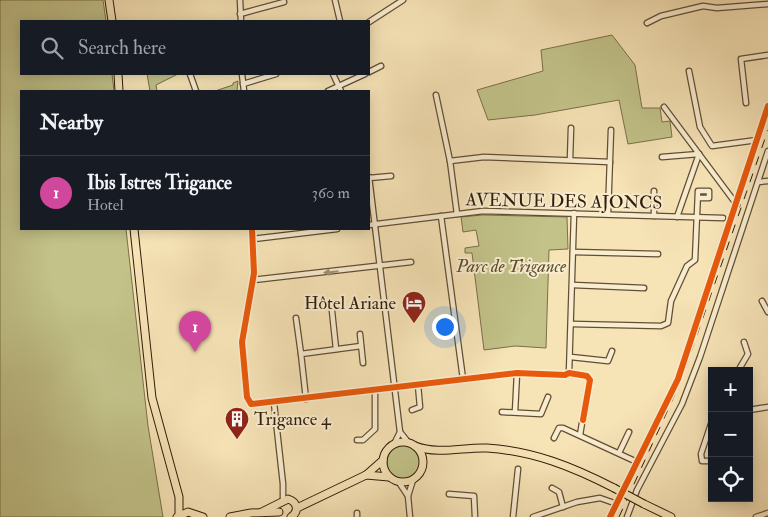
<!DOCTYPE html>
<meta charset="utf-8">
<style>
body{margin:0;font-family:"IM FELL Double Pica",serif;background:#242831;color:#f1f3f6}
.controls{position:absolute;right:15px;bottom:15px;display:grid;overflow:hidden;border-radius:0px;box-shadow:0 2px 12px #0003}
.controls button{width:45px;height:45px;display:grid;place-items:center;padding:0;border:0;border-bottom:1px solid #363941;background:#171b24;color:#f1f3f6;font:25px sans-serif}
.you{position:absolute;left:444px;top:326px;width:18px;height:18px;margin:-12px;border:4px solid #fff;border-radius:50%;background:#1a73e8;box-shadow:0 0 0 8px #1a73e833}
.badge{display:grid;place-items:center;width:32px;height:32px;border-radius:50%;background:#db2777;color:#fff;font-size:16px;font-weight:700}
.pin{position:absolute;translate:-50% -41px;filter:drop-shadow(0 1px 2px #0008)}
.pin::after{content:'';position:absolute;top:26px;width:18px;height:15px;background:inherit;clip-path:polygon(0 0,100% 0,50% 100%)}
.list{margin:0;padding:0;list-style:none}
h2{display:flex;justify-content:space-between;align-items:center;height:65px;margin:0;padding:0 20px;font-size:21px}
h2 small{font-size:16px;font-weight:400;color:#9ea1a6}
.list li{display:grid;grid-template-columns:32px 1fr auto;gap:15px;align-items:center;box-sizing:border-box;height:75px;padding:0 20px;border-top:1px solid #363941}
.list b{display:block;font-size:19px;white-space:nowrap}
.list p{margin:0;font-size:16px;white-space:nowrap;color:#9ea1a6}
.list em{font-size:16px;font-style:normal;color:#9ea1a6}
.icon{flex:none;width:28px;height:28px;fill:none;stroke:currentColor;stroke-width:2;stroke-linecap:round;stroke-linejoin:round}
.map{position:relative;flex:none;width:768px;height:517px;overflow:hidden}
.search{position:absolute;background:#171b24;box-shadow:0 2px 12px #0003;left:20px;top:20px;width:350px;height:55px;display:flex;align-items:center;gap:12px;box-sizing:border-box;padding:0 18px;border-radius:0px;color:#9ea1a6;font-size:19px}
.panel{position:absolute;background:#171b24;box-shadow:0 2px 12px #0003;left:20px;top:90px;width:350px;height:140px;border-radius:0px}
.map>svg:first-child{display:block}
.green{fill:#c2c289;stroke:#796f49}
.lines{fill:none;stroke-linecap:round;stroke-linejoin:round}
.minor-casing{stroke:#624e34;stroke-width:7}
.primary-casing{stroke:#301c09;stroke-width:9}
.minor{stroke:#f9edd0;stroke-width:4.5}
.primary{stroke:#f6e3b6;stroke-width:7}
.rail{stroke:#301c09;stroke-width:1;stroke-dasharray:9 9;stroke-linecap:butt}
.primary-bridge-casing{stroke:#301c09;stroke-width:9;stroke-linecap:butt}
.primary-bridge{stroke:#f6e3b6;stroke-width:7}
.cycleway-casing{stroke:#f9edd0;stroke-width:9}
.cycleway{stroke:#e8590c;stroke-width:6}
.oneway{fill:#9f8f76}
.labels{text-anchor:middle;stroke-width:4;stroke-linejoin:round;paint-order:stroke}
.street-label{font-size:18px;fill:#301c09;stroke:#f9edd0}
.park-label{font-size:18px;font-style:italic;fill:#5c4e2f;stroke:#f9edd0}
.poi-label{font-size:18px;fill:#301c09;stroke:#f9edd0;text-anchor:end}
</style>
<div class="map">
<svg width="768" height="517" viewBox="0 0 768 517">
<rect width="100%" height="100%" fill="#f6e3b6"/>
<filter id="stains"><feTurbulence type="fractalNoise" baseFrequency=".004" numOctaves="4"/><feColorMatrix values="0 0 0 0 .2 0 0 0 0 .09 0 0 0 0 .02 0 0 0 .5 -.17"/></filter>
<radialGradient id="worn" r=".72"><stop offset=".6" stop-color="#630" stop-opacity="0"/><stop offset="1" stop-color="#630" stop-opacity=".3"/></radialGradient>
<g class="green">
<path d="M0,0h103l3,21h-85v53h91l2,17h-93v138h105l22,197 15,91h-163z"/>
<path d="M612,35l23,30 7,43h18l2,14 8,-1 2,16 -44,7 -9,-44 -84,15 -47,5 -11,-30 66,-19 -2,-21z"/>
<path d="M147,74h31l-22,11 1,6h-7z"/>
<path d="M238,81l-1,10h-22l18,-6v-2z"/>
<path d="M482,215l85,2 1,32 -19,1 -3,98 -31,-2 -31,4 -12,-97h-7v-5l14,-2 -3,-16 -13,2 -2,-15z"/>
<circle cx="404" cy="462" r="17"/>
</g>
<g class="lines">
<defs>
<g id="minor">
<path d="M240,0l1,21"/>
<path d="M335,0l5,21"/>
<path d="M240,14l44,-12"/>
<path d="M369,22l34,-22"/>
<path d="M647,23l14,-7 42,-10 14,2 51,-4"/>
<path d="M689,71l11,56 12,19 45,-6"/>
<path d="M369,72l12,-6"/>
<path d="M190,74l6,17"/>
<path d="M242,74l2,17"/>
<path d="M333,74l8,17"/>
<path d="M243,84l33,-10"/>
<path d="M328,91l37,-17"/>
<path d="M436,95l14,66 7,53"/>
<path d="M746,103l-5,-44 27,-4"/>
<path d="M664,107l73,98"/>
<path d="M662,157l37,-3"/>
<path d="M570,160l1,-32"/>
<path d="M450,161l34,-4 126,5"/>
<path d="M369,177l31,255 8,10"/>
<path d="M369,178l22,-2"/>
<path d="M758,182l10,-1"/>
<path d="M608,214l3,-84"/>
<path d="M441,216l22,163"/>
<path d="M654,216v-25"/>
<path d="M677,217l22,-63"/>
<path d="M369,225l114,-14 240,7"/>
<path d="M252,229l2,44 -12,69 5,55 4,7 266,-31 48,2 4,-2 18,3 3,4 -7,40"/>
<path d="M253,239l84,-10"/>
<path d="M573,252l85,2"/>
<path d="M253,280l158,-18"/>
<path d="M573,285l71,3"/>
<path d="M762,301l6,11"/>
<path d="M332,311l4,38"/>
<path d="M296,318l5,36"/>
<path d="M572,324l89,2 7,-3 3,-22 16,-35 8,-6 3,-69h11v7h-11"/>
<path d="M360,334l3,29"/>
<path d="M571,357l37,4 4,-10"/>
<path d="M738,371l10,-17 -4,-12"/>
<path d="M569,373l5,-160"/>
<path d="M306,399l-5,-45 60,-8"/>
<path d="M274,403l9,81v16"/>
<path d="M412,410l8,-3 -2,-22"/>
<path d="M749,410l19,-3"/>
<path d="M502,412l39,2 7,-17"/>
<path d="M515,412l2,-39"/>
<path d="M712,421l-11,33 1,7h10"/>
<path d="M580,435l2,-12"/>
<path d="M554,438l5,-10h4l74,34"/>
<path d="M357,440h6l12,-11v-39"/>
<path d="M394,444l6,-12"/>
<path d="M619,453l10,-21"/>
<path d="M398,481l10,15 5,-16"/>
<path d="M552,488l7,4 4,15"/>
<path d="M449,494l25,2 1,21"/>
<path d="M408,496l2,21"/>
<path d="M357,513v4"/>
<path d="M513,517l5,-48"/>
<path d="M533,517l44,-15 23,-4 17,6"/>
<path d="M610,517l68,-138 90,-273"/>
<path d="M627,517l10,-27 45,-86 18,-47 68,-206"/>
<path d="M756,517l12,-4"/>
</g>
<g id="primary">
<path d="M109,0l3,21"/>
<path d="M118,74l1,17"/>
<path d="M134,229l18,169 27,99v18"/>
<circle cx="403" cy="462" r="20"/>
<path d="M415,446c23,9 48,1 72,2 47,3 86,19 127,40"/>
<path d="M366,475l23,2"/>
<path d="M644,504l27,13"/>
<path d="M297,508l69,-33 17,-15"/>
<path d="M262,512l26,-13c10,3 11,13 3,18"/>
<path d="M177,517l11,-5 15,5"/>
<path d="M230,517l21,-4 28,-1"/>
</g>
</defs>
<use href="#minor" class="minor-casing"/>
<use href="#primary" class="primary-casing"/>
<use href="#minor" class="minor"/>
<use href="#primary" class="primary"/>
<path class="rail" d="M619,517l62,-136 87,-251"/>
<defs>
<path id="primary-bridge" d="M614,488l30,16"/>
</defs>
<use href="#primary-bridge" class="primary-bridge-casing"/>
<use href="#primary-bridge" class="primary-bridge"/>
<defs>
<g id="cycleway">
<path d="M252,229l2,44 -12,69 5,55 4,7 266,-31 48,2 4,-2 18,3 3,4 -7,40"/>
<path d="M610,517l68,-138 90,-273"/>
</g>
</defs>
<use href="#cycleway" class="cycleway-casing"/>
<use href="#cycleway" class="cycleway"/>
</g>
<defs><path id="oneway-solid" d="M-6-.8H1V-3.2L6.5 0L1 3.2V.8H-6Z" transform="scale(1.25)"/></defs>
<use class="oneway" href="#oneway-solid" transform="translate(331 272) rotate(174)"/>
<defs>
<symbol id="hotel-pin" viewBox="-11 -11 22 30"><path d="M0 17L-7.5 6A9.5 9.5 0 1 1 7.5 6Z" fill="#8f2418" stroke="#f9edd0"/><path d="M-6-4.5h1.5V1H6V5H4.5V3h-9V5H-6ZM-4 0a1.8 1.8 0 1 1 3.6 0ZM.5 0V-2.5h3Q6-2.5 6 0Z" fill="#fff"/></symbol>
<symbol id="building-pin" viewBox="-11 -11 22 30"><path d="M0 17L-7.5 6A9.5 9.5 0 1 1 7.5 6Z" fill="#8f2418" stroke="#f9edd0"/><path d="M-4-6H4V6H1V3H-1V6H-4ZM-2.5-4.3h1.7v1.8h-1.7ZM.8-4.3h1.7v1.8H.8ZM-2.5-1h1.7V.8h-1.7ZM.8-1h1.7V.8H.8Z" fill="#fff"/></symbol>
</defs>
<g fill-rule="evenodd">
<use href="#hotel-pin" x="400" y="289" width="28" height="38"/>
<use href="#building-pin" x="223" y="405" width="28" height="38"/>
</g>
<g class="labels">
<g class="street-label">
<text transform="translate(564 201) rotate(1)" y="6">AVENUE DES AJONCS</text>
</g>
<g class="park-label">
<text x="511" y="272">Parc de Trigance</text>
</g>
<g class="poi-label">
<text x="396" y="309">Hôtel Ariane</text>
<text x="254" y="425" text-anchor="start">Trigance 4</text>
</g>
</g>
<rect width="100%" height="100%" filter="url(#stains)"/>
<rect width="100%" height="100%" fill="url(#worn)"/>
</svg>
<div class="controls">
<button>+</button>
<button>−</button>
<button><svg class="icon" aria-label="locate" viewBox="0 0 24 24"><circle cx="12" cy="12" r="6"/><path d="M12 2v4M12 18v4M2 12h4M18 12h4"/></svg></button>
</div>
<div class="you"></div>
<div class="pin badge" style="left:195px;top:352px;background:#d1479c">1</div>
<div class="search"><svg class="icon" aria-label="search" viewBox="0 0 24 24"><circle cx="10" cy="10" r="6"/><path d="M15 15l6 6"/></svg>Search here</div>
<section class="panel">
<h2>Nearby<small></small></h2>
<ul class="list">
<li><span class="badge" style="background:#d1479c">1</span><div><b>Ibis Istres Trigance</b><p>Hotel</p></div><em>360 m</em></li>
</ul>
</section>
</div>
